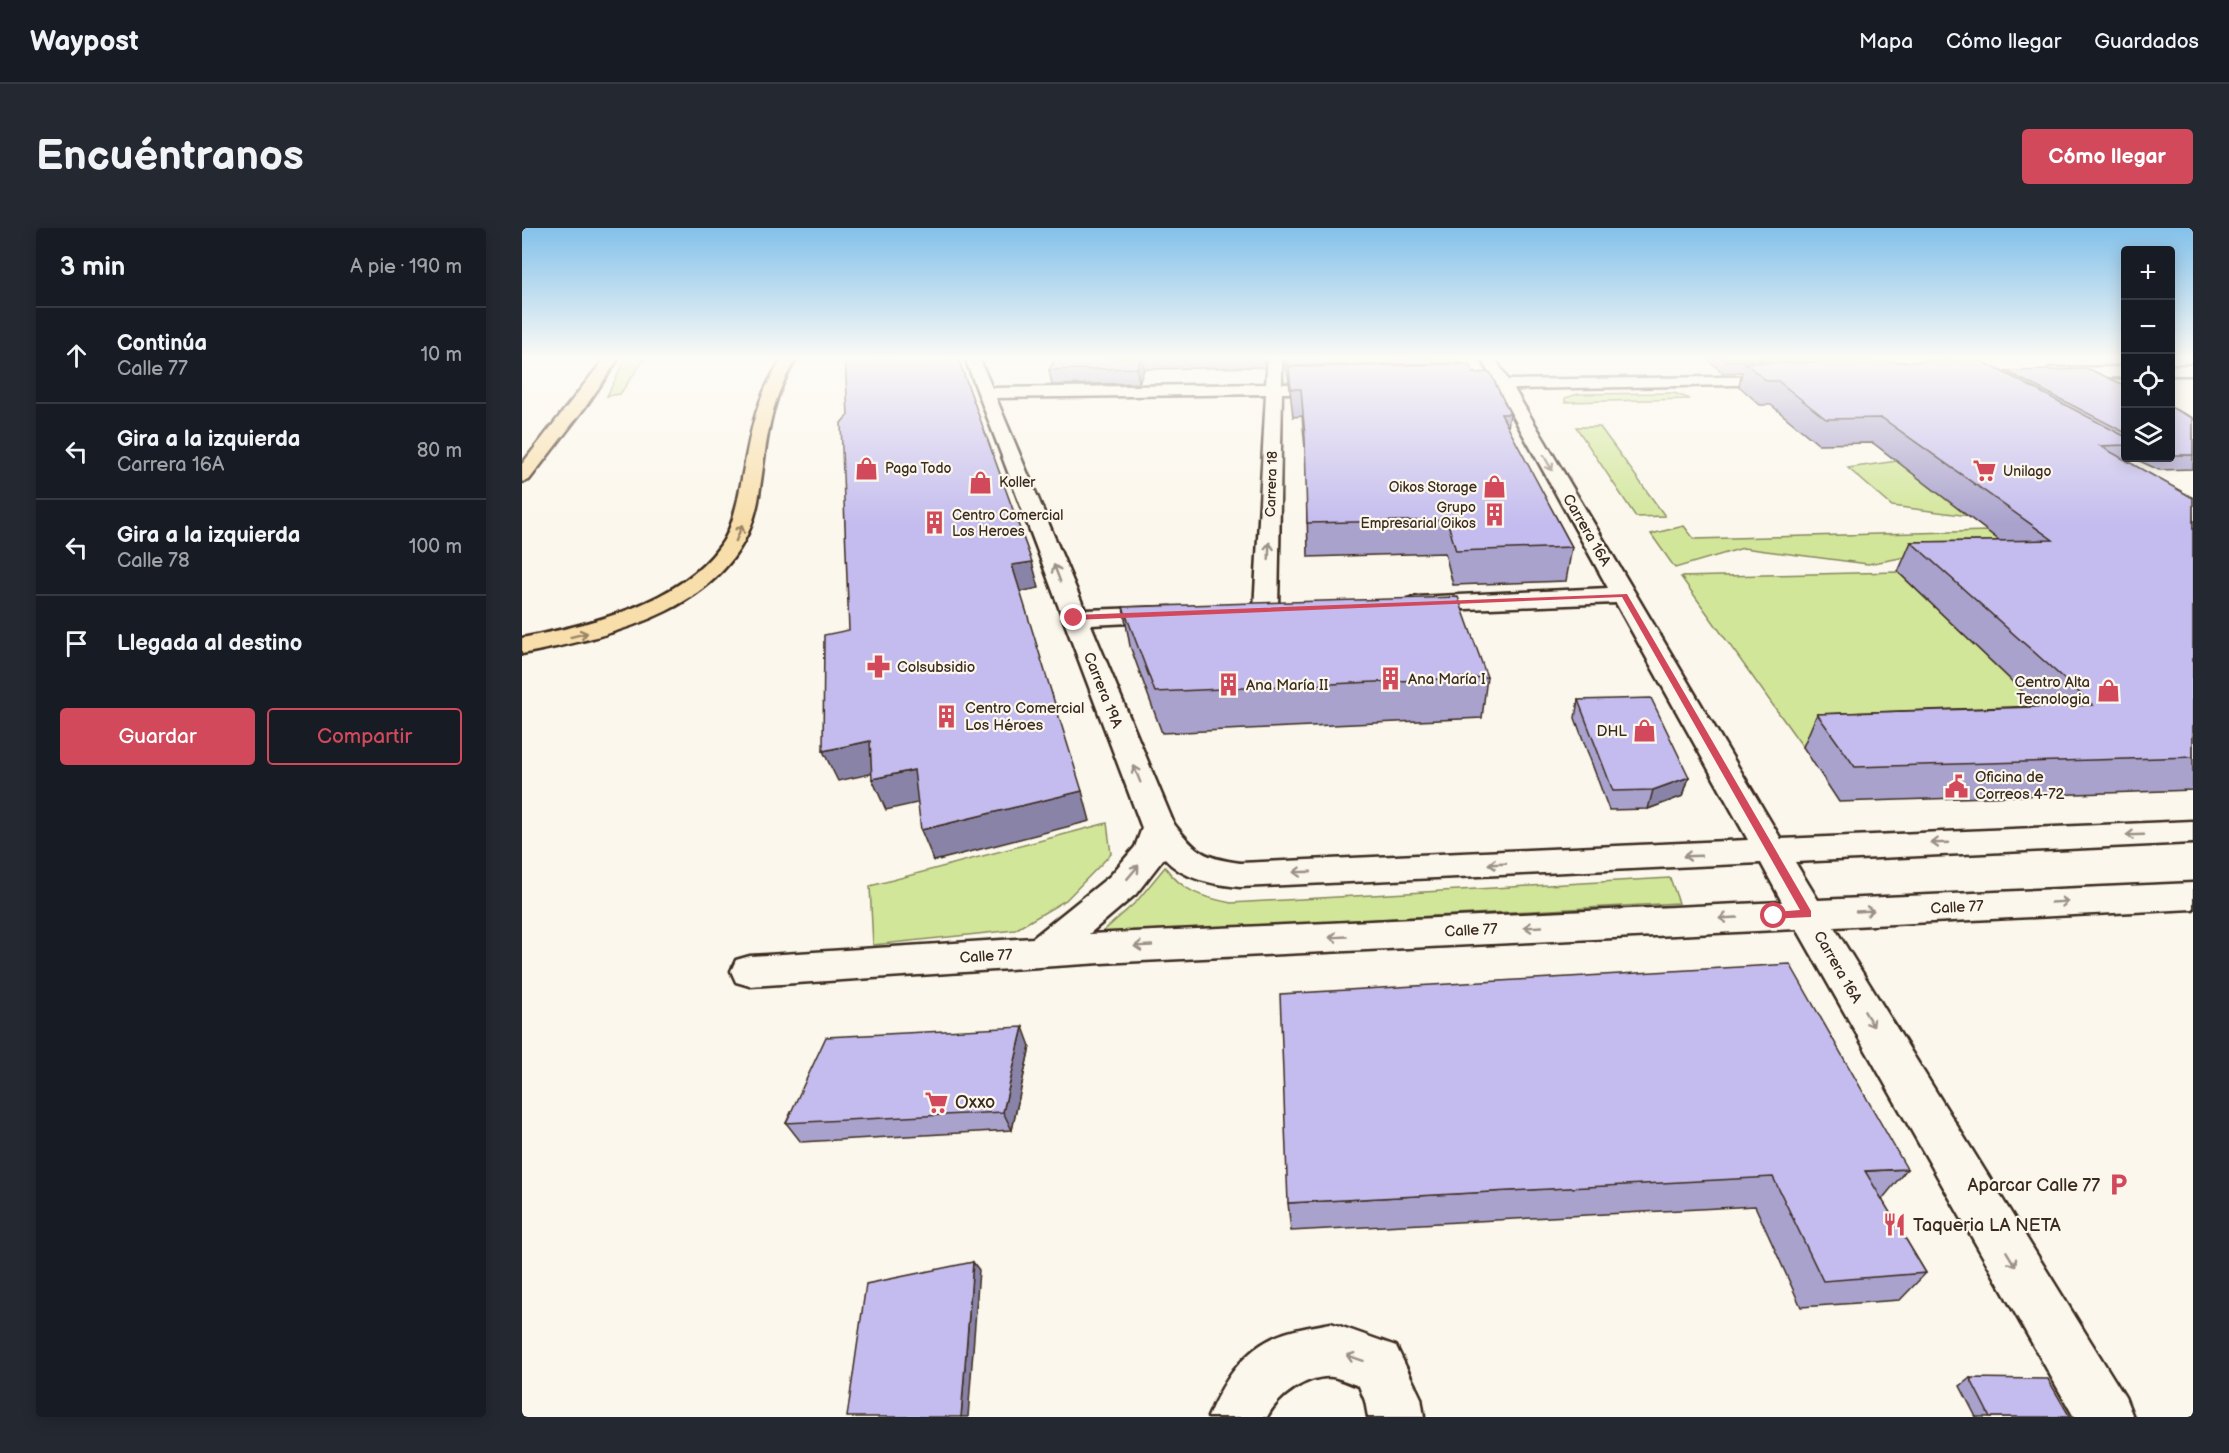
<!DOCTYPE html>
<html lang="es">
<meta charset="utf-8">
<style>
body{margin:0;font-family:"Balsamiq Sans",sans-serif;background:#242831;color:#f1f3f6}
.controls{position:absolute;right:18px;top:18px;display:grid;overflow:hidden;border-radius:6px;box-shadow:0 3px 15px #0003}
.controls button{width:54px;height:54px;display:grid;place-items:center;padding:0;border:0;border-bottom:2px solid #363941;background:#171b24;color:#f1f3f6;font:30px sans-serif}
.stop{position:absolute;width:18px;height:18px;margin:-14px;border:4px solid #d1495b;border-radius:50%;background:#fff}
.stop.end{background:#d1495b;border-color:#fff;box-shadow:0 2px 6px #0008}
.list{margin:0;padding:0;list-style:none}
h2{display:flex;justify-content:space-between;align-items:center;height:78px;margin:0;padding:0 24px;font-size:26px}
h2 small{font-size:20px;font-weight:400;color:#9ea1a6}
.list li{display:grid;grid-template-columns:39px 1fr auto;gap:18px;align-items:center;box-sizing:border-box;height:96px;padding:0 24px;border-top:2px solid #363941}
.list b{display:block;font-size:22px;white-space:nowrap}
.list p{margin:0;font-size:20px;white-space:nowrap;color:#9ea1a6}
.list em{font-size:20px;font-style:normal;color:#9ea1a6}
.actions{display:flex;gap:12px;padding:18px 24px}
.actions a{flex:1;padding:14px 0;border:2px solid #d1495b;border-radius:6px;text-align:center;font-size:21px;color:#d1495b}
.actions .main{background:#d1495b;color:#fff}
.icon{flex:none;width:33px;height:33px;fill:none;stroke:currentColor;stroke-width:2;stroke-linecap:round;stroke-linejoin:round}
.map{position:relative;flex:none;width:1671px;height:1189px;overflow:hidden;border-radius:6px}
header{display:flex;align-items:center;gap:36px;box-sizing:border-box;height:84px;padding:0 30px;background:#171b24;border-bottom:2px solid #363941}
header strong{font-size:28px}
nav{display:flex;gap:33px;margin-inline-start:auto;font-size:21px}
.intro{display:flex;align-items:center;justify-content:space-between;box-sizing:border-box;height:144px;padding:0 36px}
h1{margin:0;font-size:42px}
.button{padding:15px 27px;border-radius:6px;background:#d1495b;color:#fff;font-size:21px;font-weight:700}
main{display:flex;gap:36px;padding:0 36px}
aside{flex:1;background:#171b24;border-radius:6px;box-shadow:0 3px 15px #0003}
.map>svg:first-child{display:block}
.green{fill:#d2e69a;stroke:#86885c;stroke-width:1.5}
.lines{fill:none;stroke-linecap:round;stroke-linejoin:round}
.minor-casing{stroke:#3b2a1e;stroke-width:5}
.major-casing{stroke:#3b2a1e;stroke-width:5}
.highway-casing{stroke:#3b2a1e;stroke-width:5}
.minor{fill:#fbf7ec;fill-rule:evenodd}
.major{fill:#f8deab;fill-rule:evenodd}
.highway{fill:#f8deab;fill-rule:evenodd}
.wall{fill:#a9a2cd;stroke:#3b2a1e;stroke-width:1.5}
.shaded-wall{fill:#8984a7;stroke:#3b2a1e;stroke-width:1.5}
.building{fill:#c4bcee;stroke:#3b2a1e;stroke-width:1.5}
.oneway{stroke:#9b9085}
.oneway2{stroke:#9a8464}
.route{fill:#d1495b}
.labels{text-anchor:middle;stroke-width:4.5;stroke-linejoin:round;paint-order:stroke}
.far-poi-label{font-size:14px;fill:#3b2a1e;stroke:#fbf7ec;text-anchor:start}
.far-street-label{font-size:14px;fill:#3b2a1e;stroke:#fbf7ec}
.street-label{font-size:15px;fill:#3b2a1e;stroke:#fbf7ec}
.poi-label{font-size:15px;fill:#3b2a1e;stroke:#fbf7ec;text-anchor:start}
.near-poi-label{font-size:18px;fill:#3b2a1e;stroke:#fbf7ec;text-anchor:start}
</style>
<header>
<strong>Waypost</strong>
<nav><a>Mapa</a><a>Cómo llegar</a><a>Guardados</a></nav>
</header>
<div class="intro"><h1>Encuéntranos</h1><a class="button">Cómo llegar</a></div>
<main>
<aside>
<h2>3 min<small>A pie · 190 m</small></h2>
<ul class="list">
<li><svg class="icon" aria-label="ahead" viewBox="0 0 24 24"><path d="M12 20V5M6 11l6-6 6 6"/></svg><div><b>Continúa</b><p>Calle 77</p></div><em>10 m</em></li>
<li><svg class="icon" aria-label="left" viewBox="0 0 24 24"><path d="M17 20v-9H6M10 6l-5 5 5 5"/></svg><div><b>Gira a la izquierda</b><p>Carrera 16A</p></div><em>80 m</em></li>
<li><svg class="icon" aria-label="left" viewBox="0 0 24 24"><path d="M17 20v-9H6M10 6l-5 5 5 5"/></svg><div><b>Gira a la izquierda</b><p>Calle 78</p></div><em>100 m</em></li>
<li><svg class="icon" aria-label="arrive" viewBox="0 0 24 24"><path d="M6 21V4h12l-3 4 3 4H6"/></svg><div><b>Llegada al destino</b></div></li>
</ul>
<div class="actions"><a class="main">Guardar</a><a>Compartir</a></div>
</aside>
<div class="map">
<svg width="1671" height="1189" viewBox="0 0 1671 1189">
<rect width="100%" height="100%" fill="#fbf7ec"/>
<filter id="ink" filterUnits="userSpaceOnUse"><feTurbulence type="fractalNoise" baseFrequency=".0167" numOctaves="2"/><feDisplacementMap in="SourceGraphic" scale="12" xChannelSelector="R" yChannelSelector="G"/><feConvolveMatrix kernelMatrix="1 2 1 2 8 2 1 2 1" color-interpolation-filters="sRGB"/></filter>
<g filter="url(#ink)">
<g class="green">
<path d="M104,130h19l-25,36 -13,2z"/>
<path d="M1152,165l16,6 -125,3v-4l13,-4z"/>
<path d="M1054,199h24l65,89 -29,1z"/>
<path d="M1375,233l72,55 -77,-10 -44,-38z"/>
<path d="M1162,298l10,13 294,-8 11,9 -131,24 -125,-16 -68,20 -24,-34z"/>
<path d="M1376,344l173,166 -268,9 -122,-170z"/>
<path d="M585,595l4,31 -45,46 -51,30 -142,15 -3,-59z"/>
<path d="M643,639c18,25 37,30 66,36l439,-25 9,25 -579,31 37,-33z"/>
</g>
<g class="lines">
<defs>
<g id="minor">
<path d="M443,130h14l13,30 274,-4 2,-26h14v26l53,-1 8,5 -8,5h-53l-4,217 -3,5 -9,2 -9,-2 -3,-5 12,-216 -270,4 89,212 85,-3 9,2 3,5 -3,5 -9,2 -79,4 83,199c23,29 30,34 66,39l508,-23 -132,-237 -200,8 -9,-2 -3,-5 3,-5 9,-2 192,-9 -110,-199 -12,1 -8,-5 2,-3 13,-2 -12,-22h14l13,22 282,-4 3,3 -3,3 -5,2 -271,5 267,450 412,-18v22l-398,19 23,38 375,-17v26l-359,18 291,470 8,20h-59l-277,-488 -696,34 -351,23 -14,-4 -5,-11 5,-11 14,-4 283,-18 77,-62 25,-29 7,-19zM642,630c20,22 48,26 76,29l521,-24 21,39 -693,32 47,-40z"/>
<path d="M1671,137v10h-23v-9z"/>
<path d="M1604,139v10l-76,1 -8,-5 8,-5z"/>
<path d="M809,1095l65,23 25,52 3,19h-56l-3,-16 -6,-15c-9,-3 -19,-8 -27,-9 -25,-2 -54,19 -65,40h-59c15,-36 37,-71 77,-84 15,-5 31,-7 46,-10z"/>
</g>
<path id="major" d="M1409,130h17l44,25 -8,5 -5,-2z"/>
<g id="highway">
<path d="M83,130h14l-33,48 -57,74 -7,2v-18z"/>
<path d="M261,130h14c-31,46 -30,90 -39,143 -20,107 -145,135 -236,153v-16c66,-13 157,-34 198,-92 10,-13 14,-31 18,-47 11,-52 13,-96 45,-141z"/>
</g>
</defs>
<use href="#minor" class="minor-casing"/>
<use href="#major" class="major-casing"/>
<use href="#highway" class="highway-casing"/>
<use href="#minor" class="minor"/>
<use href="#major" class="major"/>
<use href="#highway" class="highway"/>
</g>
<g class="wall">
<path d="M534,130h212l-3,9 -121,2 -5,14 -87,2 -3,-15z"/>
<path d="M762,130h175l2,6 12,9 37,41 -2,14 64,119 -6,34 -113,4 -8,-32 -137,4 -2,-98 -4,-43 -9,1 -4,-36z"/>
<path d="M1184,130h145l-2,5 156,10 1,-2 120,15v72h44v-51l23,11v51l-34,1 -26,-12 -3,5 63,35v292l-354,12 -36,-55 14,-33 221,-8 -140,-134 13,-30 89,-1 -127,-98 -55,1 -47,-39h-11l-21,-19 3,-14 -19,1z"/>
<path d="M601,379l364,70 -5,41 -320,15 -32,-87z"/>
<path d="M1056,472l111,77 -6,19 -35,13 -39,1 -34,-92z"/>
<path d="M508,818l-18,84 -211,12 -15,-19z"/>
<path d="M1385,941l-24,29h-2l45,75 -26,27 -99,7 -46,-101 -464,25 -3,-28z"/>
<path d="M1448,1150l100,39h-94l-16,-31z"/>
</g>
<g class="shaded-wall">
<path d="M619,130h2l1,11 -5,14 -2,-15z"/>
<path d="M742,130h4l-3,9z"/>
<path d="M510,334l7,26 -20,4 -7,-27z"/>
<path d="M348,513l14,30 -46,10 -15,-30z"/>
<path d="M392,542l12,31 -40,9 -14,-31z"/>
<path d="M1167,549l-6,19 -35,13 5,-19z"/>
<path d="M560,563l8,30 -156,40 -13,-31z"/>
<path d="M501,799l7,19 -18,84 -9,-18z"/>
<path d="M451,1034l6,8 -11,147h-7z"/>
</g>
<g class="building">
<path d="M323,130h113l74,204 -20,3 70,226 -161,39 -7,-60 -42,9 -2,-38 -47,10 1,-116 25,-5 -8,-207 7,-8z"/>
<path d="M534,130h85l-4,10 -88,2z"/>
<path d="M764,130h173l3,5 -174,3z"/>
<path d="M1200,130h129l-125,3z"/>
<path d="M1460,133l144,76v8l-26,1 93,52v259l-338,10 -38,-53 276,-9 -182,-163 142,-2 -171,-122 -56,1 -48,-38h-11l-22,-18z"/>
<path d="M947,136l4,9 17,-1 20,42h-9l71,133 -116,4 -9,-31 -140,3 -2,-86 -4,-48h-10l-2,-22z"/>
<path d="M1567,141l37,17v47l-120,-62z"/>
<path d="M1648,179l23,11v37h-23z"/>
<path d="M936,369l29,80 -332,15 -32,-85z"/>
<path d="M1129,470l38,79 -36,13 -40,1 -35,-91z"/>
<path d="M1268,736l117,205 -42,2 61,102 -103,8 -50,-104 -485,26 -8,-209z"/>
<path d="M501,799l-20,85 -217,11 40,-86z"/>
<path d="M451,1034l-12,155h-114l19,-133z"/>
<path d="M1448,1150l78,1 22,38h-80z"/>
</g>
<defs><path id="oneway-shaft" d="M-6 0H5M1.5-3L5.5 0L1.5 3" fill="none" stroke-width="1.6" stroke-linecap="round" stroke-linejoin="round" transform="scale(1.5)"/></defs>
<g class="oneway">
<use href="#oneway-shaft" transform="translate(1026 235) rotate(60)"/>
<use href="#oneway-shaft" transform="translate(747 323) rotate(-88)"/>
<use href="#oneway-shaft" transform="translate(535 345) rotate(-111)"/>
<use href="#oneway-shaft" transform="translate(615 546) rotate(-112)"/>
<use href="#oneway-shaft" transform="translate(1613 607) rotate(178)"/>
<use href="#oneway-shaft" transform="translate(1418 615) rotate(178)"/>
<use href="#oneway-shaft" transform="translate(1170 628) rotate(178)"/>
<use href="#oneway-shaft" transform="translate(975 636) rotate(178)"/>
<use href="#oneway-shaft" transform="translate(611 644) rotate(-50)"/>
<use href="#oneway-shaft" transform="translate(780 644) rotate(178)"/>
<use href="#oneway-shaft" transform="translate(1538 674) rotate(-3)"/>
<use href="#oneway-shaft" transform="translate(1343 683) rotate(-3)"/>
<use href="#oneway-shaft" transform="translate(1206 690) rotate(177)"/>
<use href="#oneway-shaft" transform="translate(1011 699) rotate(177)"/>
<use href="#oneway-shaft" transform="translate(816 709) rotate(177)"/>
<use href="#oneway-shaft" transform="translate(621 718) rotate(177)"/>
<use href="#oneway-shaft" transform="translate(1347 791) rotate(59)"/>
<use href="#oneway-shaft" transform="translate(1489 1031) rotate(59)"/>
<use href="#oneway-shaft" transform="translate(833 1130) rotate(-162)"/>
</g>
<g class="oneway2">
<use href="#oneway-shaft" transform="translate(217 305) rotate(-69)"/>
<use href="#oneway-shaft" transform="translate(57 407) rotate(-14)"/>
</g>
</g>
<linearGradient id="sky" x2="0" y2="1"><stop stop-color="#83c1ea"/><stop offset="0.44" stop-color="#fdfbf6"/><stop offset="1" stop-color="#fdfbf6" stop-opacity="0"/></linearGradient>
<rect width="1671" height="296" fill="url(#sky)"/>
<path class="route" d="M1105,366l184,317v6l-41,2 -2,-3 6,-4 26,-2 -178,-313 -548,23 -4,-2 4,-3z"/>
<defs>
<symbol id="shop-bare" viewBox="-9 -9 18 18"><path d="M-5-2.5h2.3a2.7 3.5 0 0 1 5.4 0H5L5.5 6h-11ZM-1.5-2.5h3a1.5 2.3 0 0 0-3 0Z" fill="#d1495b" stroke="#fbf7ec" stroke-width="2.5" paint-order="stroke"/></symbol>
<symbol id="supermarket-bare" viewBox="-9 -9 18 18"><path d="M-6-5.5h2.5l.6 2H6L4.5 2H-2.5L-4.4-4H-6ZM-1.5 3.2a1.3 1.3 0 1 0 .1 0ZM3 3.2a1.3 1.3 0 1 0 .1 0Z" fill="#d1495b" stroke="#fbf7ec" stroke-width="2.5" paint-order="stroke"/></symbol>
<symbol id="building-bare" viewBox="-9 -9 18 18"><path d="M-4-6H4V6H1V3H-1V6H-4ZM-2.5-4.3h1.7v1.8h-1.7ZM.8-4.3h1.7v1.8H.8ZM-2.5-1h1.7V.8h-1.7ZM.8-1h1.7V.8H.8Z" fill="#d1495b" stroke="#fbf7ec" stroke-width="2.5" paint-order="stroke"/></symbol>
<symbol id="pharmacy-bare" viewBox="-9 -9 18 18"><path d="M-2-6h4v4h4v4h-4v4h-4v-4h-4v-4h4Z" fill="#d1495b" stroke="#fbf7ec" stroke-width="2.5" paint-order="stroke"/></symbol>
<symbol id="civic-bare" viewBox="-9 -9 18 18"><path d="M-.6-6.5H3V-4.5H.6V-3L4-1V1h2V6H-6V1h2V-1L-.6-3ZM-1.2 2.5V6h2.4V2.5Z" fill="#d1495b" stroke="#fbf7ec" stroke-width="2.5" paint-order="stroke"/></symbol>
<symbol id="parking-bare" viewBox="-9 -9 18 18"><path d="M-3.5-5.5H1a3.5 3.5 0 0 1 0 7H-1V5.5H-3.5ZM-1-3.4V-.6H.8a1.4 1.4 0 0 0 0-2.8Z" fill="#d1495b" stroke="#fbf7ec" stroke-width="2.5" paint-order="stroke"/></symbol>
<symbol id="restaurant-bare" viewBox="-9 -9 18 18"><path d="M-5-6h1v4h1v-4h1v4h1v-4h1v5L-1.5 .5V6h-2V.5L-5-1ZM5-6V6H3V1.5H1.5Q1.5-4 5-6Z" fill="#d1495b" stroke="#fbf7ec" stroke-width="2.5" paint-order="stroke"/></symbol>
</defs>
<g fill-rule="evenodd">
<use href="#shop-bare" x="328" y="224" width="33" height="33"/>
<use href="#supermarket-bare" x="1446" y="226" width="33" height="33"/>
<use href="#shop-bare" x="442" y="238" width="33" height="33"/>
<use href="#shop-bare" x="956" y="242" width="33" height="33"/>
<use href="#building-bare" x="956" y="270" width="33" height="33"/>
<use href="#building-bare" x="396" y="278" width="33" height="33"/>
<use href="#pharmacy-bare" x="340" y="422" width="33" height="33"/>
<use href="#building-bare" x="852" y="434" width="33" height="33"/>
<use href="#building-bare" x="690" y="440" width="33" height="33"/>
<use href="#shop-bare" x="1570" y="446" width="33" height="33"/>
<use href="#building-bare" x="408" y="472" width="33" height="33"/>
<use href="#shop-bare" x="1106" y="486" width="33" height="33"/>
<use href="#civic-bare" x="1418" y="542" width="33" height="33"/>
<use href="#supermarket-bare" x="398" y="858" width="33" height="33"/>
<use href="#parking-bare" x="1580" y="940" width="33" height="33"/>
<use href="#restaurant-bare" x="1356" y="980" width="33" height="33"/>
</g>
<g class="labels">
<g class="far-poi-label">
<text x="363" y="245">Paga Todo</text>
<text x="1481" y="248">Unilago</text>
<text x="477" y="259">Koller</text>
<text x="955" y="264" text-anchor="end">Oikos Storage</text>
<text x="954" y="284" text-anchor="end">Grupo<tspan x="954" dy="16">Empresarial Oikos</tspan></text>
<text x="430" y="292">Centro Comercial<tspan x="430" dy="16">Los Heroes</tspan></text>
</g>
<g class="far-street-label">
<text transform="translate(749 256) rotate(-88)" y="5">Carrera 18</text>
</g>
<g class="street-label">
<text transform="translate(1065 302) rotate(60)" y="5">Carrera 16A</text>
<text transform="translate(581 462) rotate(68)" y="5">Carrera 19A</text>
<text transform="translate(1435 679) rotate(-3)" y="5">Calle 77</text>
<text transform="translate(949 702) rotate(-3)" y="5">Calle 77</text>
<text transform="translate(464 728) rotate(-4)" y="5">Calle 77</text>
<text transform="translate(1316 739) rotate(60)" y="5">Carrera 16A</text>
</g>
<g class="poi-label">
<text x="375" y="444">Colsubsidio</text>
<text x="886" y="456">Ana María I</text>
<text x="1568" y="459" text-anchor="end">Centro Alta<tspan x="1568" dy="17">Tecnologia</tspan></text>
<text x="724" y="462">Ana María II</text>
<text x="443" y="485">Centro Comercial<tspan x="443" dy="17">Los Héroes</tspan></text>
<text x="1105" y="508" text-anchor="end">DHL</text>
<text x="1453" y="554">Oficina de<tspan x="1453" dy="17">Correos 4-72</tspan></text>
</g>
<g class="near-poi-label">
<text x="433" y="880">Oxxo</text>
<text x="1578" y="963" text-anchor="end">Aparcar Calle 77</text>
<text x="1391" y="1003">Taqueria LA NETA</text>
</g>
</g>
</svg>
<div class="controls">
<button>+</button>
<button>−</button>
<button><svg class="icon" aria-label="locate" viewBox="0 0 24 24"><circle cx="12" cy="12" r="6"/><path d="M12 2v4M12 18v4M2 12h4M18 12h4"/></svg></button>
<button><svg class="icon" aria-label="layers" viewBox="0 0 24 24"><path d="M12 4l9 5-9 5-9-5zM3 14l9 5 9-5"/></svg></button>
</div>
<div class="stop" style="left:1252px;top:688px"></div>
<div class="stop end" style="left:552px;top:390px"></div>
</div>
</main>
